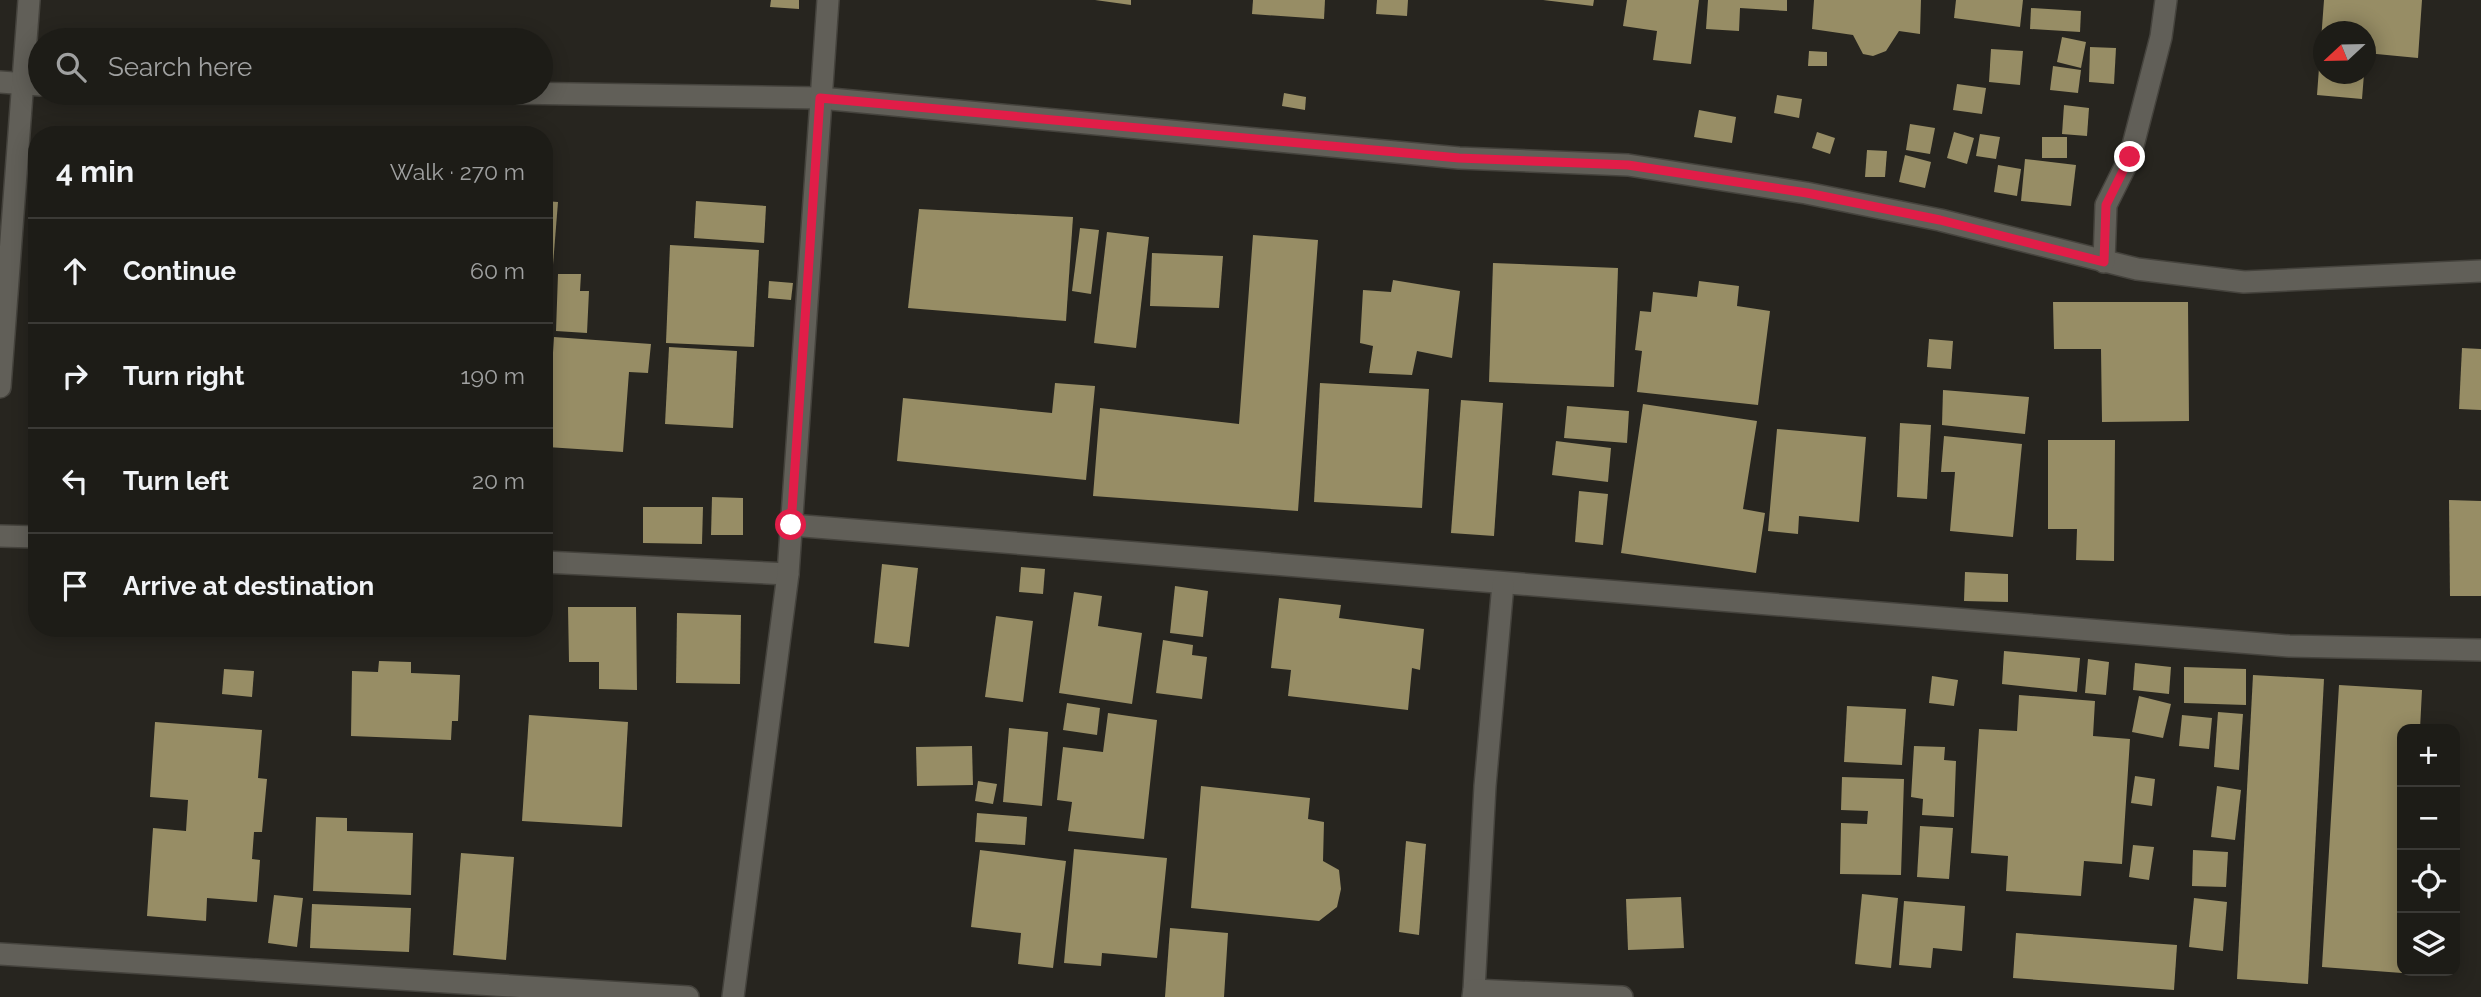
<!DOCTYPE html>
<meta charset="utf-8">
<style>
body{margin:0;font-family:Raleway,sans-serif;background:#252520;color:#f1f3f6}
.controls{position:absolute;right:21px;bottom:21px;display:grid;overflow:hidden;border-radius:14px;box-shadow:0 4px 18px #0003}
.controls button{width:63px;height:63px;display:grid;place-items:center;padding:0;border:0;border-bottom:2px solid #3b3a36;background:#1d1c17;color:#f1f3f6;font:35px sans-serif}
.compass{position:absolute;left:2313px;top:21px;width:63px;height:63px;border-radius:50%;background:#1d1c17;box-shadow:0 4px 18px #0003;rotate:248deg}
.stop{position:absolute;width:21px;height:21px;margin:-16px;border:5px solid #e11d48;border-radius:50%;background:#fff}
.stop.end{background:#e11d48;border-color:#fff;box-shadow:0 2px 7px #0008}
.list{margin:0;padding:0;list-style:none}
h2{display:flex;justify-content:space-between;align-items:center;height:91px;margin:0;padding:0 28px;font-size:30px}
h2 small{font-size:23px;font-weight:400;color:#a0a1a1}
.list li{display:grid;grid-template-columns:46px 1fr auto;gap:21px;align-items:center;box-sizing:border-box;height:105px;padding:0 28px;border-top:2px solid #3b3a36}
.list b{display:block;font-size:26px;white-space:nowrap}
.list em{font-size:23px;font-style:normal;color:#a0a1a1}
.icon{flex:none;width:38px;height:38px;fill:none;stroke:currentColor;stroke-width:2;stroke-linecap:round;stroke-linejoin:round}
.map{position:relative;flex:none;width:2481px;height:997px;overflow:hidden}
.search{position:absolute;background:#1d1c17;box-shadow:0 4px 18px #0003;left:28px;top:28px;width:525px;height:77px;display:flex;align-items:center;gap:18px;box-sizing:border-box;padding:0 24px;border-radius:38px;color:#a0a1a1;font-size:26px}
.panel{position:absolute;background:#1d1c17;box-shadow:0 4px 18px #0003;left:28px;top:126px;width:525px;height:511px;border-radius:28px}
.map>svg:first-child{display:block}
.building{fill:#978d65}
.lines{fill:none;stroke-linecap:round;stroke-linejoin:round}
.street-casing{stroke:#45433d;stroke-width:24}
.street{stroke:#615f58;stroke-width:21}
.route{stroke:#e11d48;stroke-width:9}
</style>
<div class="map">
<svg width="2481" height="997" viewBox="0 0 2481 997">
<rect width="100%" height="100%" fill="#27251f"/>
<g class="building">
<path d="M771,0h28v9l-29,-2z"/>
<path d="M1095,0h36v5z"/>
<path d="M1253,0h72l-1,19 -72,-5z"/>
<path d="M1377,0h31l-1,16 -31,-2z"/>
<path d="M1543,0h51l-1,6z"/>
<path d="M1627,0h72l-8,64 -38,-4 4,-29 -34,-5z"/>
<path d="M1708,0h79v11l-47,-3 -1,23 -33,-2z"/>
<path d="M1814,0h107l-1,34 -21,-3 -13,20 -13,5 -10,-2 -10,-19 -41,-6z"/>
<path d="M1956,0h67l-3,27 -66,-9z"/>
<path d="M2324,0h98l-4,58 -52,-5v-21h-42v42h40l-2,25 -45,-4z"/>
<path d="M2031,8l50,3 -1,21 -50,-3z"/>
<path d="M2062,37l24,5 -5,26 -24,-6z"/>
<path d="M2090,47l26,1 -2,36 -25,-2z"/>
<path d="M1991,49l32,2 -3,34 -31,-3z"/>
<path d="M1809,51l18,1v14h-19z"/>
<path d="M2053,66l28,4 -3,23 -28,-3z"/>
<path d="M1957,84l29,4 -4,26 -29,-4z"/>
<path d="M1284,93l22,4 -1,13 -23,-4z"/>
<path d="M1777,95l25,4 -3,19 -25,-5z"/>
<path d="M2064,105l25,3 -2,28 -25,-2z"/>
<path d="M1699,110l37,7 -4,26 -38,-6z"/>
<path d="M1910,124l25,4 -5,26 -24,-4z"/>
<path d="M1817,132l18,6 -5,16 -18,-6z"/>
<path d="M1954,132l20,6 -7,26 -20,-6z"/>
<path d="M1980,134l20,3 -4,22 -20,-3z"/>
<rect x="2042" y="137" width="25" height="21"/>
<path d="M1867,150l20,1 -2,26h-20z"/>
<path d="M1905,155l26,7 -6,26 -26,-6z"/>
<path d="M2025,159l51,6 -5,41 -50,-5z"/>
<path d="M1998,165l23,4 -4,27 -23,-4z"/>
<path d="M544,201l14,1 -9,113h-5z"/>
<path d="M696,201l70,5 -2,37 -70,-5z"/>
<path d="M919,209l154,8 -7,104 -158,-13z"/>
<path d="M1080,228l19,2 -8,64 -19,-3z"/>
<path d="M1107,232l42,5 -13,111 -42,-5z"/>
<path d="M1253,235l65,5 -20,271 -205,-15 7,-88 139,16z"/>
<path d="M670,245l89,5 -5,97 -88,-4z"/>
<path d="M1152,253l71,3 -4,52 -69,-2z"/>
<path d="M1493,263l125,5 -4,119 -125,-5z"/>
<path d="M558,274h23l-1,17h9l-2,42 -31,-2z"/>
<path d="M1393,280l67,11 -8,67 -35,-7 -5,24 -43,-2 4,-27 -13,-3 3,-53 28,2z"/>
<path d="M769,281l24,2 -2,17 -23,-2z"/>
<path d="M1699,281l40,5 -2,20 33,5 -12,94 -121,-13 5,-41 -7,-1 5,-39 11,1 2,-20 44,5z"/>
<path d="M2053,302h135l1,119 -87,1 -1,-73h-47z"/>
<path d="M544,330l8,1 -2,35 -6,-1z"/>
<path d="M554,337l97,7 -3,29 -19,-1 -6,80 -76,-5z"/>
<path d="M1929,339l24,2 -2,28 -24,-2z"/>
<path d="M669,347l68,4 -4,77 -68,-4z"/>
<path d="M2462,348l19,1v61l-22,-1z"/>
<path d="M1055,383l40,3 -9,94 -189,-19 6,-63 149,15z"/>
<path d="M1320,383l109,6 -7,119 -108,-6z"/>
<path d="M1943,390l86,7 -4,37 -83,-9z"/>
<path d="M1461,400l42,3 -9,133 -43,-3z"/>
<path d="M1643,404l114,17 -14,88 22,4 -9,60 -135,-20z"/>
<path d="M1567,406l62,5 -2,32 -63,-5z"/>
<path d="M1900,423l31,2 -4,74 -30,-2z"/>
<path d="M1777,429l89,8 -7,85 -60,-6 -1,18 -30,-3z"/>
<path d="M1944,436l78,8 -9,93 -63,-6 5,-59h-14z"/>
<path d="M2048,440h67l-1,121 -38,-1 1,-31h-29z"/>
<path d="M1556,441l55,7 -3,34 -56,-7z"/>
<path d="M1579,491l29,3 -5,51 -28,-3z"/>
<path d="M712,497l31,1v37h-32z"/>
<path d="M2449,500l32,1v95h-31z"/>
<path d="M643,507h60l-1,37 -59,-1z"/>
<path d="M882,564l36,4 -9,79 -35,-4z"/>
<path d="M1021,567l24,2 -2,25 -24,-2z"/>
<path d="M1965,572l43,2v28l-44,-1z"/>
<path d="M1175,586l33,5 -5,46 -33,-4z"/>
<path d="M1074,592l28,4 -4,30 44,7 -10,71 -73,-11z"/>
<path d="M1279,598l62,7 -2,13 85,11 -4,41 -8,-2 -4,42 -120,-14 3,-26 -20,-2z"/>
<path d="M568,607h68l1,83 -38,-1v-27h-30z"/>
<path d="M677,613l64,2 -1,69 -64,-1z"/>
<path d="M996,616l37,5 -10,81 -38,-5z"/>
<path d="M1163,640l30,5 -1,10 15,2 -5,42 -46,-6z"/>
<path d="M2004,651l76,7 -3,34 -75,-8z"/>
<path d="M2088,659l21,3 -3,33 -21,-2z"/>
<path d="M379,661l32,1v11l49,2 -2,46h-6l-1,19 -100,-4 1,-65 26,1z"/>
<path d="M2135,663l36,4 -2,27 -36,-4z"/>
<path d="M2184,667l62,2v36l-62,-2z"/>
<path d="M224,669l30,2 -2,26 -30,-3z"/>
<path d="M2253,675l71,4 -16,305 -71,-5z"/>
<path d="M1932,676l26,4 -4,26 -25,-3z"/>
<path d="M2339,685l83,5 -2,39h-18v244l-80,-6z"/>
<path d="M2019,695l76,6 -2,35 37,3 -8,125 -38,-3 -3,35 -75,-5 2,-35 -37,-3 8,-124 38,2z"/>
<path d="M2139,696l32,8 -8,34 -31,-6z"/>
<path d="M1067,703l33,5 -3,27 -34,-5z"/>
<path d="M1847,706l59,3 -4,56 -58,-3z"/>
<path d="M2218,712l25,2 -4,56 -25,-3z"/>
<path d="M1108,713l49,7 -13,119 -76,-8 4,-29 -15,-2 6,-53 40,5z"/>
<path d="M529,715l99,7 -6,105 -100,-6z"/>
<path d="M2182,715l30,3 -3,31 -30,-3z"/>
<path d="M155,722l107,8 -4,48 9,1 -5,53h-8l-2,27 8,1 -3,42 -50,-4 -1,23 -59,-5 6,-88 33,3 2,-31 -38,-3z"/>
<path d="M1009,728l39,4 -6,74 -39,-4z"/>
<path d="M972,746l1,39 -56,1 -1,-39z"/>
<path d="M1914,746l31,1 -1,13 12,1 -2,56 -32,-2 1,-16 -12,-2z"/>
<path d="M2135,776l20,3 -3,27 -21,-3z"/>
<path d="M1842,777l62,2 -3,96 -61,-1 1,-51 26,1 1,-13 -27,-1z"/>
<path d="M978,781l19,3 -4,20 -18,-3z"/>
<path d="M1201,786l109,12 -2,21 16,3 -1,39 16,9 2,19 -4,18 -18,14 -128,-13z"/>
<path d="M2217,786l24,4 -6,50 -24,-3z"/>
<path d="M977,813l50,4 -2,28 -50,-3z"/>
<path d="M316,817l31,1v13l66,2 -2,62 -98,-4z"/>
<path d="M1920,826l33,2 -4,51 -32,-2z"/>
<path d="M1406,841l20,3 -7,91 -20,-3z"/>
<path d="M2133,845l21,2 -5,33 -20,-3z"/>
<path d="M1074,849l93,9 -10,100 -55,-5 -1,13 -37,-3z"/>
<path d="M980,850l86,11 -13,107 -35,-4 3,-31 -50,-6z"/>
<path d="M2193,850l35,2 -2,35 -34,-1z"/>
<path d="M461,853l53,4 -8,103 -53,-5z"/>
<path d="M1862,894l36,4 -7,70 -36,-4z"/>
<path d="M274,895l29,3 -6,49 -29,-4z"/>
<path d="M1681,897l3,51 -56,2 -2,-51z"/>
<path d="M2194,898l33,4 -4,49 -34,-4z"/>
<path d="M1904,901l61,5 -3,45 -29,-3 -2,20 -32,-3z"/>
<path d="M312,904l99,4 -2,44 -99,-4z"/>
<path d="M1170,928l58,5 -4,64h-59z"/>
<path d="M2016,933l161,12 -3,45 -161,-12z"/>
</g>
<g class="lines">
<defs>
<g id="street">
<path d="M0,82l40,3"/>
<path d="M512,93l308,5 639,60 169,7 178,28 134,27 197,49 107,13 237,-11"/>
<path d="M2104,262l2,-57 24,-48 31,-120 5,-37"/>
<path d="M0,387l29,-387"/>
<path d="M791,525l1498,121 192,4"/>
<path d="M0,536l37,1"/>
<path d="M544,562l244,12"/>
<path d="M0,954l688,43"/>
<path d="M1474,990l11,-204 18,-202"/>
<path d="M733,997l55,-423 40,-574"/>
<path d="M1473,997l1,-7 148,7"/>
</g>
</defs>
<use href="#street" class="street-casing"/>
<use href="#street" class="street"/>
</g>
<g class="lines">
<path class="route" d="M791,525l29,-427 639,60 169,7 179,28 133,27 164,42 2,-57 24,-48"/>
</g>
</svg>
<div class="controls">
<button>+</button>
<button>−</button>
<button><svg class="icon" aria-label="locate" viewBox="0 0 24 24"><circle cx="12" cy="12" r="6"/><path d="M12 2v4M12 18v4M2 12h4M18 12h4"/></svg></button>
<button><svg class="icon" aria-label="layers" viewBox="0 0 24 24"><path d="M12 4l9 5-9 5-9-5zM3 14l9 5 9-5"/></svg></button>
</div>
<svg class="compass" viewBox="-18 -18 36 36"><path d="M0-13l5 13h-10z" fill="#e53935"/><path d="M0 13l5-13h-10z" fill="#a0a1a1"/></svg>
<div class="stop" style="left:791px;top:525px"></div>
<div class="stop end" style="left:2130px;top:157px"></div>
<div class="search"><svg class="icon" aria-label="search" viewBox="0 0 24 24"><circle cx="10" cy="10" r="6"/><path d="M15 15l6 6"/></svg>Search here</div>
<section class="panel">
<h2>4 min<small>Walk · 270 m</small></h2>
<ul class="list">
<li><svg class="icon" aria-label="ahead" viewBox="0 0 24 24"><path d="M12 20V5M6 11l6-6 6 6"/></svg><div><b>Continue</b></div><em>60 m</em></li>
<li><svg class="icon" aria-label="right" viewBox="0 0 24 24"><path d="M7 20v-9h11M14 6l5 5-5 5"/></svg><div><b>Turn right</b></div><em>190 m</em></li>
<li><svg class="icon" aria-label="left" viewBox="0 0 24 24"><path d="M17 20v-9H6M10 6l-5 5 5 5"/></svg><div><b>Turn left</b></div><em>20 m</em></li>
<li><svg class="icon" aria-label="arrive" viewBox="0 0 24 24"><path d="M6 21V4h12l-3 4 3 4H6"/></svg><div><b>Arrive at destination</b></div></li>
</ul>
</section>
</div>
